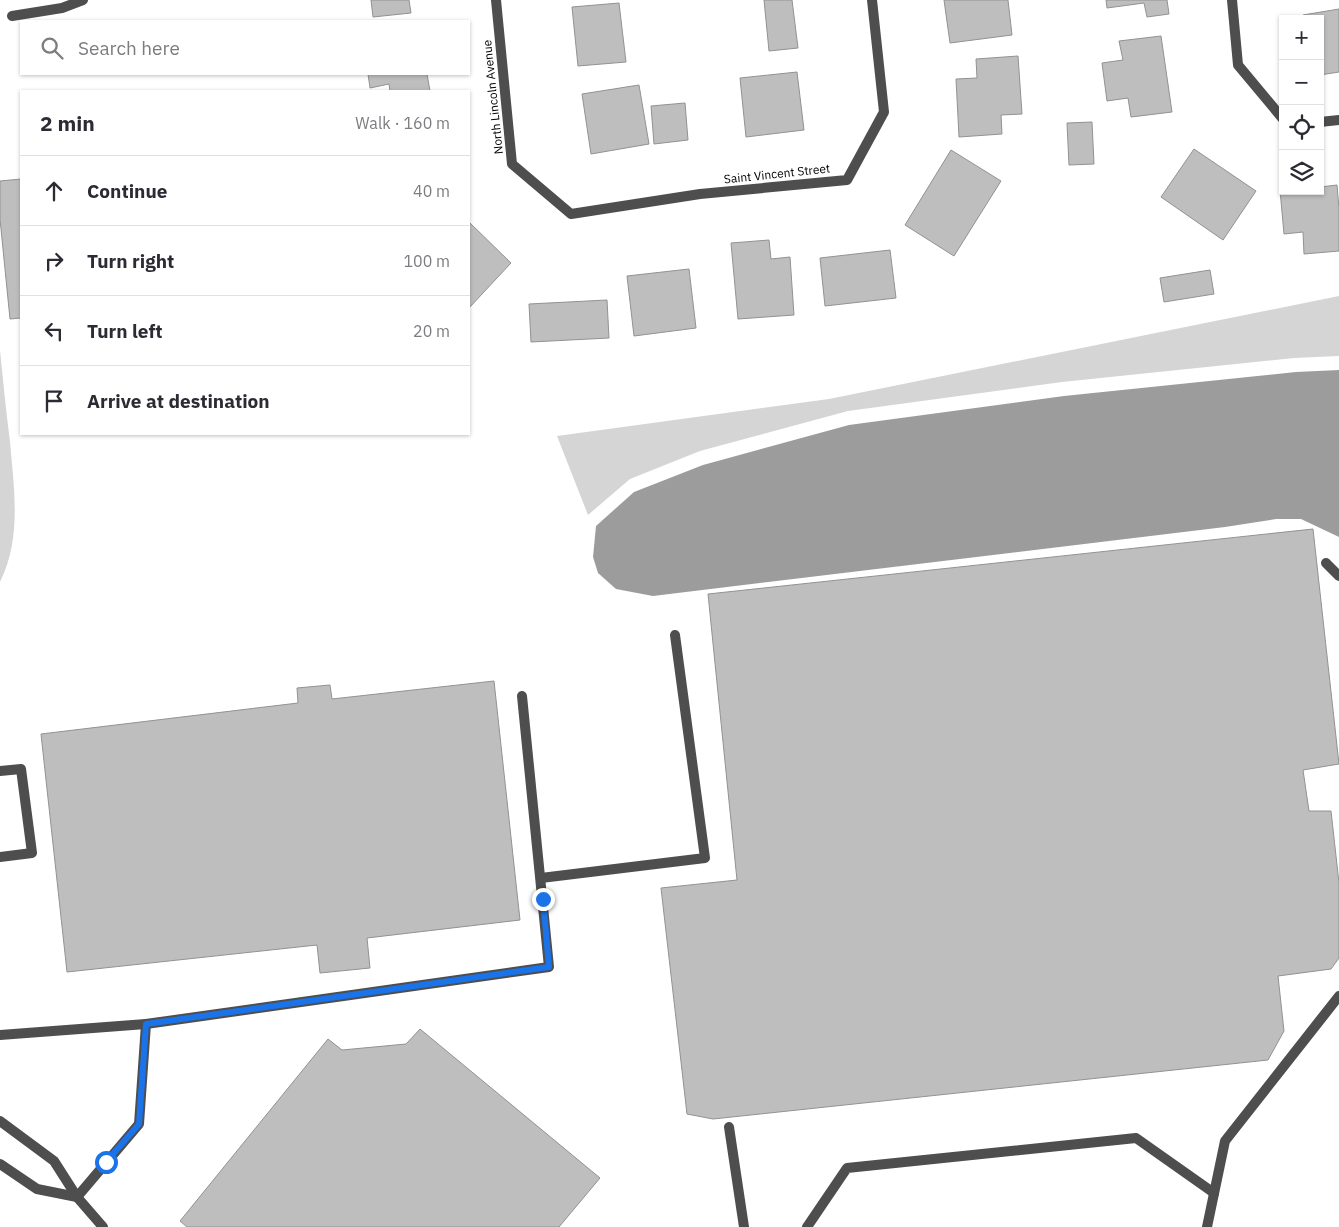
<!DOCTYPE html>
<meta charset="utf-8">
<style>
body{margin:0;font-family:"IBM Plex Sans",sans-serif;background:#f7f7f7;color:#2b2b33}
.controls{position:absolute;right:15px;top:15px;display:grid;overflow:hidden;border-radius:0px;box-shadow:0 1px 4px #0004}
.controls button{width:45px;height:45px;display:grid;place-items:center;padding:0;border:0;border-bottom:1px solid #e1e1e2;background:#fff;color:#2b2b33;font:25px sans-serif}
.stop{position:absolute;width:15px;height:15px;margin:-11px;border:4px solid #1a73e8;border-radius:50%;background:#fff}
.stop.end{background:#1a73e8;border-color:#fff;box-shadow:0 1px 5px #0008}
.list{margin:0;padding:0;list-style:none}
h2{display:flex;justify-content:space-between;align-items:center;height:65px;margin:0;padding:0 20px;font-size:21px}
h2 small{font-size:16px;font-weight:400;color:#7c7c81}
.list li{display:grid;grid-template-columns:32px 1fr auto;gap:15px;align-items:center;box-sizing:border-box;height:70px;padding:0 20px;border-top:1px solid #e1e1e2}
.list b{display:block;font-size:19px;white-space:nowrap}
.list em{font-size:16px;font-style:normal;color:#7c7c81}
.icon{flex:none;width:28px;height:28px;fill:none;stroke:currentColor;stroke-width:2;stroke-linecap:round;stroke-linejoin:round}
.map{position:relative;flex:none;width:1339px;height:1227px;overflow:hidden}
.search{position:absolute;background:#fff;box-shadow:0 1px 4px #0004;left:20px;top:20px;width:450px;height:55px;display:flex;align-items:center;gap:12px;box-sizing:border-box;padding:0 18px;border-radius:0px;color:#7c7c81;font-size:19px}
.panel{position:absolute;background:#fff;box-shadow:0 1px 4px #0004;left:20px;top:90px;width:450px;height:345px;border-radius:0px}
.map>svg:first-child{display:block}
.green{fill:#d5d5d5}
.water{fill:#9c9c9c}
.building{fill:#bebebe;stroke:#929292}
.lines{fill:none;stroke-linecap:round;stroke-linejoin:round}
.service{stroke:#4e4e4e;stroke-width:10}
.minor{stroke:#4e4e4e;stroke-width:10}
.route{stroke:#1a73e8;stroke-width:6}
.labels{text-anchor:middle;stroke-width:5;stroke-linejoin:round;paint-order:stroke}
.street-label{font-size:12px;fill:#000;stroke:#fff}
</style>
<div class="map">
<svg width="1339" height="1227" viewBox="0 0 1339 1227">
<rect width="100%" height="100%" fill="#fff"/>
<g class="green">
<path d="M1339,296v60l-45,2 -232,24 -214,29 -148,40 -70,28 -42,36 -31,-79 272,-37z"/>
<path d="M0,350c3,30 6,61 10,92 4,47 12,96 -10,140z"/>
</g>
<path class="water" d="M1339,370v167l-38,-18h-25l-51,8 -572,69 -37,-7 -18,-16 -5,-16 3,-31 38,-34 69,-27 146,-40 215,-29 232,-24z"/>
<g class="building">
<path d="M371,0h38l2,13 -38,4z"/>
<path d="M764,0h28l6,48 -29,3z"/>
<path d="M944,0h64l4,35 -62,8z"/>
<path d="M1106,0h61l2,14 -22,3 -3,-14 -37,5z"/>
<path d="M619,3l7,59 -48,4 -6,-59z"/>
<path d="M1339,9v63l-19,3v-56h-16l-1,-4z"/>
<path d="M1161,36l11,76 -41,5 -3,-19 -21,3 -5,-38 21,-3 -4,-19z"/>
<path d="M1018,56l4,58 -21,1 1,19 -43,3 -3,-58 21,-1 -1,-19z"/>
<path d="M797,72l7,58 -58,7 -6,-59z"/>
<path d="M368,74h59l3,17h-40l-1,-7 -19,4z"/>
<path d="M639,85l10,59 -58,10 -9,-60z"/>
<path d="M685,103l3,37 -34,4 -3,-38z"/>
<path d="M1092,122l2,42 -25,1 -2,-42z"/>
<path d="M1194,149l62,42 -33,49 -62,-43z"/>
<path d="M951,150l50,31 -47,75 -49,-31z"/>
<path d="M21,179v139l-11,1 -10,-100v-38z"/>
<path d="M1337,185l2,24v42l-35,3 -1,-22 -19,2 -4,-44 40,1v-4z"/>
<path d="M469,222l42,41 -42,45z"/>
<path d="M769,240l2,19 19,-2 4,58 -56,4 -7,-76z"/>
<path d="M890,250l6,48 -71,8 -5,-48z"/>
<path d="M689,269l7,59 -62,8 -7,-60z"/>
<path d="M1210,270l4,24 -50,8 -4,-24z"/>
<path d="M607,300l2,38 -78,4 -2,-38z"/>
<path d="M1313,529l26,235 -36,6 6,41h22l8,72v75l-8,11 -53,7 6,55 -16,29 -555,59 -26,-5 -26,-226 76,-8 -29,-286z"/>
<path d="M494,681l26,239 -153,18 3,30 -50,5 -3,-28 -250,27 -26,-238 257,-31 -1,-15 33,-3 2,14z"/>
<path d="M420,1029l180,149 -41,49h-372l-7,-6 148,-182 14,11 64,-6z"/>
</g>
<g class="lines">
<g class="service">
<path d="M12,16l50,-8 21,-8"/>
<path d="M1326,563l13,13"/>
<path d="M0,771l21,-2 11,84 -32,4"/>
<path d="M541,878l164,-20 -30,-223"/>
<path d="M0,1035l146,-11"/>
<path d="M729,1127l15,100"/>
<path d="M77,1197l62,-73 7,-100 403,-57 -27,-271"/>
<path d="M807,1227l40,-59 289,-30 78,55"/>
<path d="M1207,1227l18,-86 114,-145"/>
</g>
<g class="minor">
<path d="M496,0l16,164 59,50 129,-20 147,-14 37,-68 -12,-112"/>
<path d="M1232,0l6,65 45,54"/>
<path d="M1320,122l19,-2"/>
<path d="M0,1121l54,40 23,36 26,30"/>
<path d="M0,1164l37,25 40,8"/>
</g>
</g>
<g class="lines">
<path class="route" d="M106,1162l33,-38 7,-100 403,-57 -6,-68"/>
</g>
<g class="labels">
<g class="street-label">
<text transform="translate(493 97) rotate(-96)" y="4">North Lincoln Avenue</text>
<text transform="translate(777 174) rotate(-6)" y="4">Saint Vincent Street</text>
</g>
</g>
</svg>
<div class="controls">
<button>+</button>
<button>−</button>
<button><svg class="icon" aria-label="locate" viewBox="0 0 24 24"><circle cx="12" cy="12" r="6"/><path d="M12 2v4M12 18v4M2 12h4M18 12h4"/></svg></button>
<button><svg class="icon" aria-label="layers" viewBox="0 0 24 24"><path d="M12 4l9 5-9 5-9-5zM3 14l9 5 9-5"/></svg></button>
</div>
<div class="stop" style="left:106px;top:1162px"></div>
<div class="stop end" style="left:543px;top:899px"></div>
<div class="search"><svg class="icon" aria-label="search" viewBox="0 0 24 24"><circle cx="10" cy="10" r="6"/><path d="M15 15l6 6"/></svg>Search here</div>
<section class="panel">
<h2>2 min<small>Walk · 160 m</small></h2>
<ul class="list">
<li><svg class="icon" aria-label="ahead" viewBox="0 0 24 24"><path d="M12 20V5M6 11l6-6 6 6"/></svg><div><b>Continue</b></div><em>40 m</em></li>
<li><svg class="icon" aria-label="right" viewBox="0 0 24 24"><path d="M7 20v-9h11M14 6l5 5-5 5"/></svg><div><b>Turn right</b></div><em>100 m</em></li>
<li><svg class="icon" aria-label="left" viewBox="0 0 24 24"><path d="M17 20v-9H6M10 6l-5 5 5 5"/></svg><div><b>Turn left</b></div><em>20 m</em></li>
<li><svg class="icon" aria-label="arrive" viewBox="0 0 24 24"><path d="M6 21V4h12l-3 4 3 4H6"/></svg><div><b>Arrive at destination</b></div></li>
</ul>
</section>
</div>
